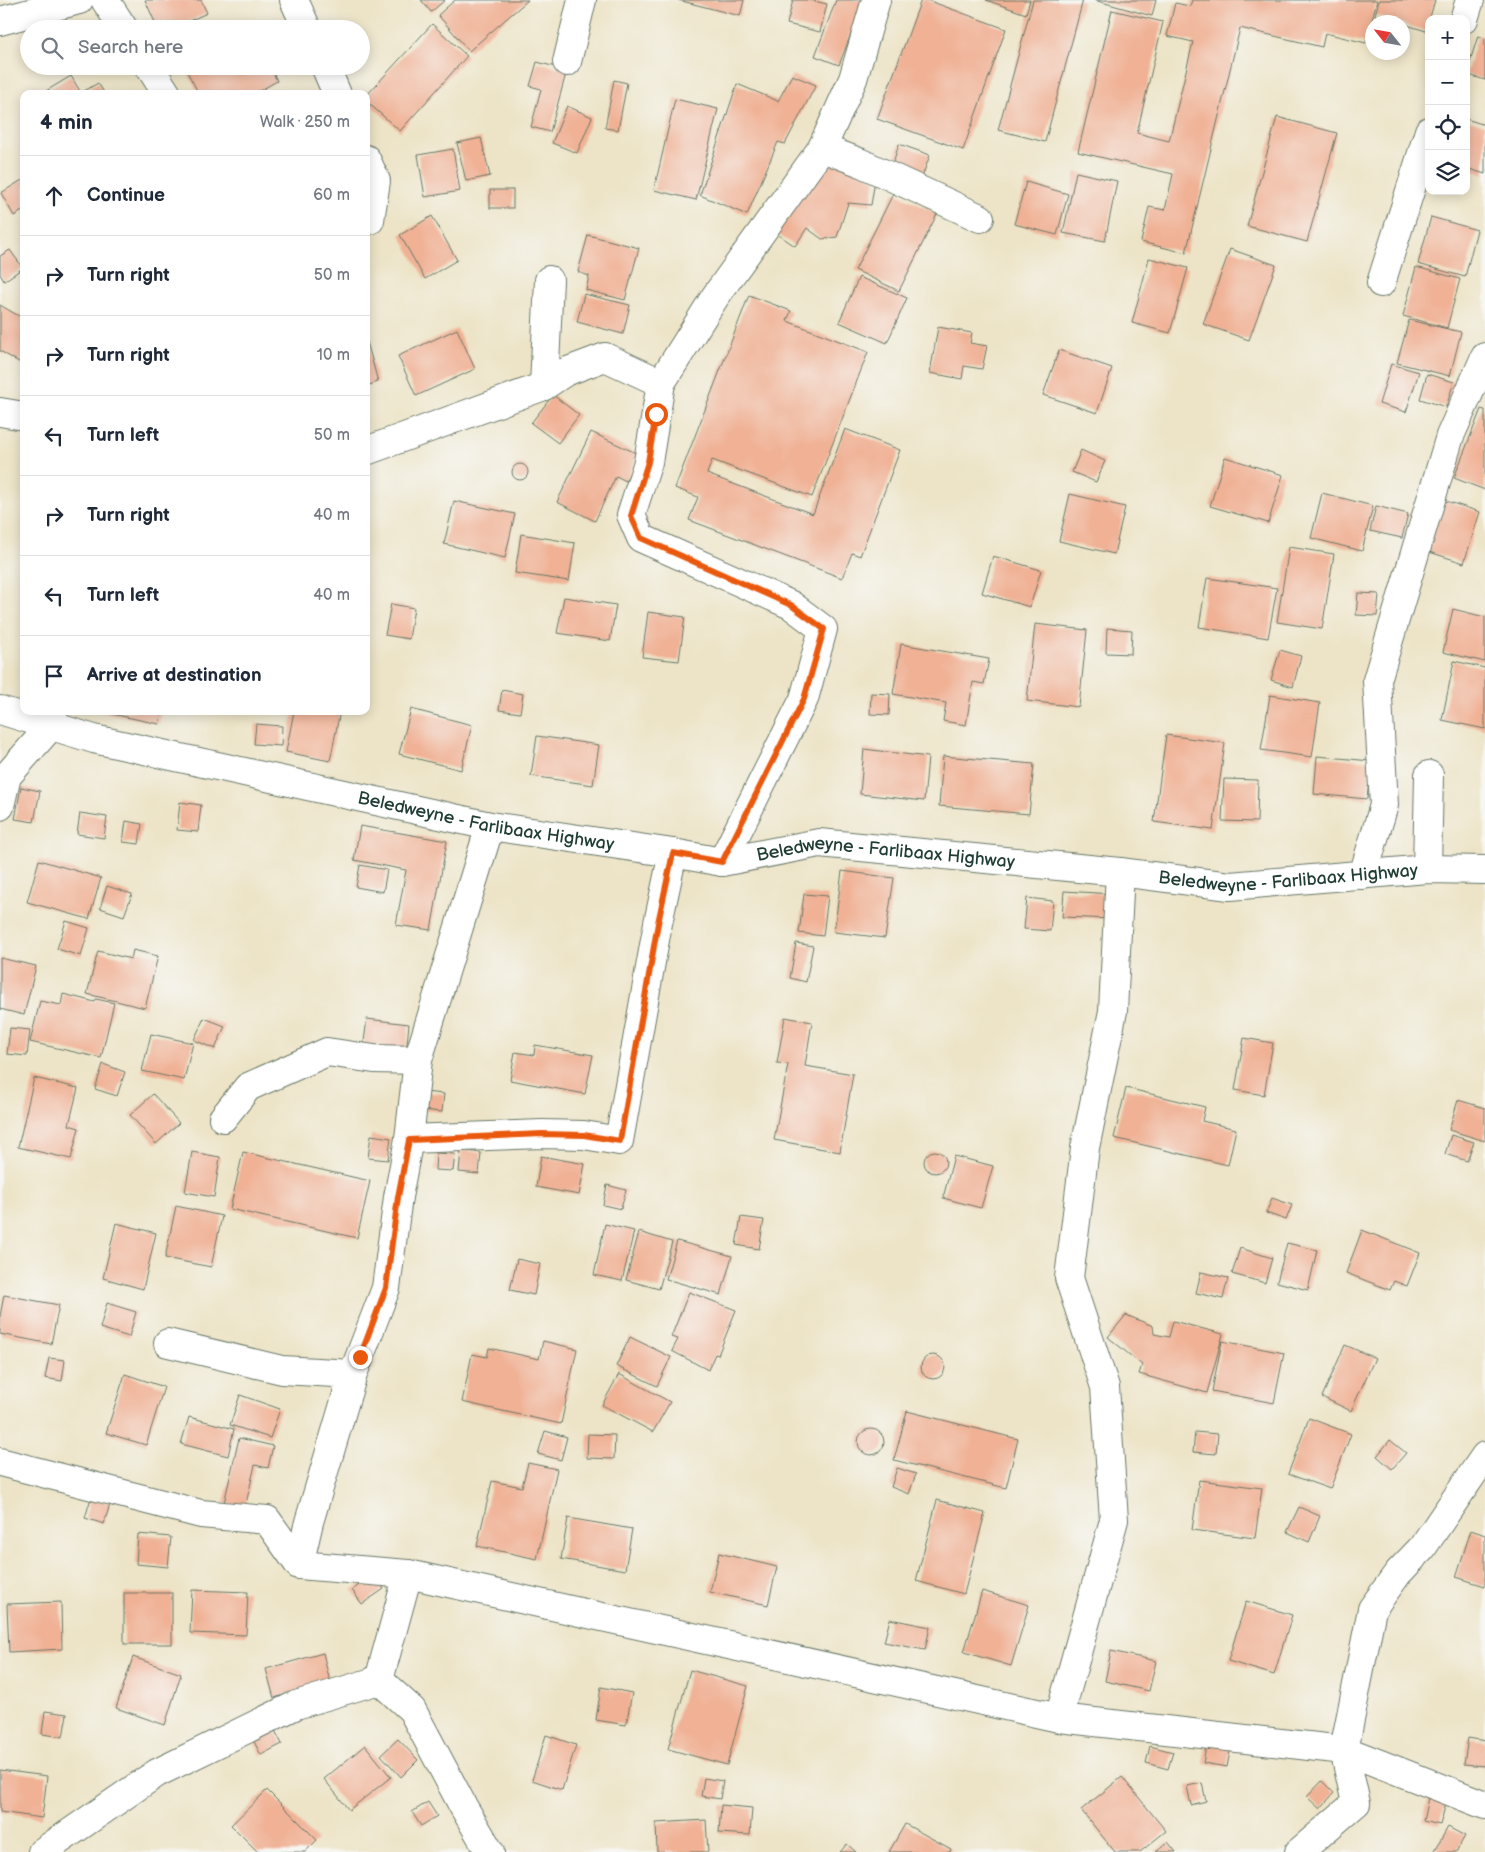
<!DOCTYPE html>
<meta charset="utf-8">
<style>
body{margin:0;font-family:"Balsamiq Sans",sans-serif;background:#f6f6f7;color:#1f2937}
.controls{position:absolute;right:15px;top:15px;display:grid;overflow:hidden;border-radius:10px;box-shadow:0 2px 12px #0003}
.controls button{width:45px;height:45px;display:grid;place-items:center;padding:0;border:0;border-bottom:1px solid #e0e1e3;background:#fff;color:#1f2937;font:25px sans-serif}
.compass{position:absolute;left:1365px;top:15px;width:45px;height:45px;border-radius:50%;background:#fff;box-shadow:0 2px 12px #0003;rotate:301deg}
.stop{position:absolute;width:15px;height:15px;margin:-11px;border:4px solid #ea580c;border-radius:50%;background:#fff}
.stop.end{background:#ea580c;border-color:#fff;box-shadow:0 1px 5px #0008}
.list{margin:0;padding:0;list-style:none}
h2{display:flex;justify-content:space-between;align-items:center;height:65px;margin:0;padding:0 20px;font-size:21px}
h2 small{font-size:16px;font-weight:400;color:#747a83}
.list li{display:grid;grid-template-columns:32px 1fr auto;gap:15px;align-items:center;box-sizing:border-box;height:80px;padding:0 20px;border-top:1px solid #e0e1e3}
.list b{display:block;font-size:19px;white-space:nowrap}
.list em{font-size:16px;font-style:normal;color:#747a83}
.icon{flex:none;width:28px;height:28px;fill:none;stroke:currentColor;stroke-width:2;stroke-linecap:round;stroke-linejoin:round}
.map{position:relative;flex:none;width:1485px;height:1852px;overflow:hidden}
.search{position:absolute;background:#fff;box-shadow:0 2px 12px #0003;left:20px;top:20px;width:350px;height:55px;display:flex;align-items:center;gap:12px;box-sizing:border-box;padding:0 18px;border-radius:28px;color:#747a83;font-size:19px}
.panel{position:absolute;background:#fff;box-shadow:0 2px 12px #0003;left:20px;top:90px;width:350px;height:625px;border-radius:10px}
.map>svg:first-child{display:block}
.building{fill:#f0b194}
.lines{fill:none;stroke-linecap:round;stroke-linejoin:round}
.minor-casing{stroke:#677767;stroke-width:30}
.minor{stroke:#fff;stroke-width:28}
.route{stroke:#ea580c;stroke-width:6}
.labels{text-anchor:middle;stroke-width:5;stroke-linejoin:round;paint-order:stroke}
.street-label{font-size:18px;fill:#1f3d34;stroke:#f6f6f2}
</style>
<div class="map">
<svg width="1485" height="1852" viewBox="0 0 1485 1852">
<rect width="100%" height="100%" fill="#f6f6f2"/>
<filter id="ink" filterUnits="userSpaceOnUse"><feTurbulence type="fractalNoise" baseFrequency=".02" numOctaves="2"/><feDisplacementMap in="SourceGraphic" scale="10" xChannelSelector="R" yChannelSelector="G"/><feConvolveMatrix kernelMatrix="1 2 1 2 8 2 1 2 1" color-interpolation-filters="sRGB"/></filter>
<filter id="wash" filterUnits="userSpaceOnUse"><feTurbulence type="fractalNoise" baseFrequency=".0096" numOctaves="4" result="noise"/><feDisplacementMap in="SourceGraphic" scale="20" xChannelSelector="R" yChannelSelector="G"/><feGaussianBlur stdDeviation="1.12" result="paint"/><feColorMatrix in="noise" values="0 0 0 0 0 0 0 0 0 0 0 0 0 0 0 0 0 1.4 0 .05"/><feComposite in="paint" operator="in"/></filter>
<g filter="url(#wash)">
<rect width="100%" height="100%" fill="#ede4c7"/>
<g id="blocks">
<g class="building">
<path d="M145,0h56l6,13 -36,16h-13z"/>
<path d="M421,0h24l-14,12z"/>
<path d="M455,0h73l-59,51 -31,-36z"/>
<path d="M678,0h66l-4,16z"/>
<path d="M793,0h17l17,4 -7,28 -33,-8z"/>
<path d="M836,0h28l-25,65 -24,-9z"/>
<path d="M921,0h6l79,29 -43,121 -86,-31z"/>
<path d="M986,0h44l-4,14z"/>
<path d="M1033,0h50l-38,142 -47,-12z"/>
<path d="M1094,0h62l-4,16z"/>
<path d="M1192,0h185l-11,43 -41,-10 -3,14 -82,-19 -54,225 -45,-11 8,-35 16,3 8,-36 -95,-22 34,-142 51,12 -26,111 32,8 24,-99 -26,-6 8,-33 15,3z"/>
<path d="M1379,0h56l-9,31 -51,-16z"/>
<path d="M245,19l5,10h-24z"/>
<path d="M432,24l35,32 -67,75 -34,-30v-5z"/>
<path d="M1478,36l7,2v42l-19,-6z"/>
<path d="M537,62l30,8 -17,62 -19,-5 10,-38 -11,-3z"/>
<path d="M184,66h86l7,15 -23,13h-55z"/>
<path d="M792,75l24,10 -31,59 -7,-2 -31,73 -47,-20 37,-111 41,17z"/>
<path d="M71,76l10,17 17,-10 7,11h-57l-2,-3z"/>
<path d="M614,80l13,3 -9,47 -13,-2z"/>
<path d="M675,99l43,10 -22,91 -42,-10z"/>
<path d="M567,106l25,11 -15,36 -25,-10z"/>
<path d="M1277,117l60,16 -30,109 -60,-16z"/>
<path d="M1466,119l19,6v49l-19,-6z"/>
<path d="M481,138l9,38 -24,5 -9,-38z"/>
<path d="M899,144l31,11 -9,25 -30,-11z"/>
<path d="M453,149l7,42 -35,6 -7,-42z"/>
<path d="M826,154l49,26 -4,25 -23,-2 -11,34 -15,2 -15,-11 -12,18 -22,-15z"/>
<path d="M1076,172l41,9 -12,60 -42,-8z"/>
<path d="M22,180l2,2v28l-10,6 -13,-23z"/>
<path d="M1026,182l42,12 -11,41 -43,-11z"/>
<rect x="490" y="190" width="23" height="18"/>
<path d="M894,192l43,22 -38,77 -44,-21z"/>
<path d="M432,216l25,44 -32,19 -25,-44z"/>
<path d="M1431,217l46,13 -12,47 -47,-13z"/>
<path d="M588,235l51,13 -14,52 -39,-10 3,-14 -11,-4z"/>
<path d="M1230,249l46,16 -27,75 -46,-16z"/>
<path d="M10,250l13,18 -19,13 -4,-7v-18z"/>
<path d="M1149,258l39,10 -18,65 -38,-10z"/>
<path d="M1416,267l44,12 -13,49 -44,-12z"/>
<path d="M859,277l48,21 -20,45 -48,-21z"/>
<path d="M584,294l46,11 -7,29 -46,-12z"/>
<path d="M749,295l42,16 -4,10 81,31 -56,145 -100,-37 -5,14 106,40 32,-85 55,21 -40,106 -8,-3 -10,25 -153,-58 9,-23 -23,-9z"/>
<path d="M0,305l24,14v46l-24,-14z"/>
<path d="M1409,320l52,12 -11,44 -53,-13z"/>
<path d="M938,327l34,6 -2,10 17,3 -5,23 -18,-3 -2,13 -32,-6z"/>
<path d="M457,329l18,40 -59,27 -18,-40z"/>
<path d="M366,338l12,44 -12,4z"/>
<path d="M1059,350l53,18 -15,45 -54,-18z"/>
<path d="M1391,364l28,8 -13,40 -27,-8z"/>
<path d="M1427,374l27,8 -8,25 -26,-8z"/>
<path d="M553,395l26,20 -21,28 -27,-20z"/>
<path d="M1481,409l4,1v80l-31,-12z"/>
<path d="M591,432l47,22 -12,27 -10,-5 -21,45 -38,-19z"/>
<path d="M1081,450l24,11 -9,21 -24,-10z"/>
<path d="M1225,457l58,18 -15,48 -58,-17z"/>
<circle cx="520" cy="472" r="8"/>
<path d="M1322,493l51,13 -11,45 -51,-13z"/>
<path d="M1070,494l55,13 -11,47 -55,-13z"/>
<path d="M1440,499l40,13 -16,51 -41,-13z"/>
<path d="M454,501l61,13 -10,44 -61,-14z"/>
<path d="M1376,506l32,8 -6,24 -32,-7z"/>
<path d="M521,534l54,9 -6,38 -54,-8z"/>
<path d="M1289,547l45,7 -12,75 -45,-7z"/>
<path d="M993,556l48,14 -11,37 -48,-14z"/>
<path d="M1207,578l70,10 -9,50 -69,-11z"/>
<path d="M1358,593l21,1 -2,22 -21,-1z"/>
<path d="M564,597l52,8 -6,36 -53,-8z"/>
<path d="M391,604l23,4 -5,31 -24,-4z"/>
<path d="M1453,609l32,8v45l-42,-10z"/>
<path d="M648,612l37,5 -6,44 -37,-4z"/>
<path d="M1035,624l52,6 -8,77 -52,-6z"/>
<path d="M1107,628l25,2 -1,24 -25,-1z"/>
<path d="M901,644l88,15 -5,25 -11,-2 -7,43 -23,-4 3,-18 -53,-9z"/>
<path d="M1280,650l21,6 -8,31 -22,-7z"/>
<path d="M1454,661l31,7v61l-43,-9z"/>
<path d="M502,690l21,4 -3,19 -21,-3z"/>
<path d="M871,693l19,1 -1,21 -19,-1z"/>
<path d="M1270,695l50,8 -8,54 -51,-7z"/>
<path d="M411,709l61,16 -11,45 -62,-16z"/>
<path d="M98,711h64l-3,13z"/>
<path d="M294,711h46l-10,50 -44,-9z"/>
<path d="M256,724l26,2 -1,20 -27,-2z"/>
<path d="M1166,735l59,8 -12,87 -59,-8z"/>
<path d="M537,736l62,9 -6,40 -62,-9z"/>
<path d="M864,749l64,8 -4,44 -64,-7z"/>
<path d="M943,756l91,8 -5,50 -90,-8z"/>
<path d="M1317,756l54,5 -4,38 -53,-5z"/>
<path d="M1224,779l34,1 -1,42 -35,-1z"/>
<path d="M21,787l19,4 -6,31 -19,-3z"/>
<path d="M180,802l21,3 -3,27 -21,-2z"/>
<path d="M80,813l27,4 -3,21 -27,-4z"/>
<path d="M126,821l16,3 -3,20 -16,-2z"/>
<path d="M360,826l87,15 -16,89 -35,-5 10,-55 -52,-10z"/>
<path d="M39,860l62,18 -12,41 -62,-17z"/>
<path d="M360,865l27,5 -4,22 -27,-5z"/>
<path d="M842,871l52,7 -9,60 -51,-6z"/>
<path d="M107,886l25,8 -8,22 -24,-8z"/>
<path d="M1064,891l49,3 -1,25 -50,-2z"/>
<path d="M804,894l24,2 -5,40 -24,-3z"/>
<path d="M1027,898l26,3 -3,30 -26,-2z"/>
<path d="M66,921l23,7 -8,28 -24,-7z"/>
<path d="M796,943l17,3 -7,36 -16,-4z"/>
<path d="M133,950l25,6 -13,52 -58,-14 11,-43 33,8z"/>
<path d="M0,958l36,8 -12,49 -24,-6z"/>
<path d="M63,994l32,8 1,-3 18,4 -13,55 -71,-16 10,-41 21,4z"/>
<path d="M785,1017l27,5 -7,44 48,8 -13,78 -66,-12 14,-76 -11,-1z"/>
<path d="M204,1018l21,8 -10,23 -21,-9z"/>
<path d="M367,1019l42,5 -3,30 -43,-5z"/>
<path d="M10,1028l20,2 -3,26 -20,-2z"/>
<path d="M151,1034l42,9 -9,37 -42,-9z"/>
<path d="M1244,1038l29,5 -9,52 -29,-5z"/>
<path d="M535,1045l58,10 -8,39 -75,-14 5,-28 19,3z"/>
<path d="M103,1064l22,8 -8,24 -22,-7z"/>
<path d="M34,1078l44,10 -9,37 10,3 -8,31 -53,-12z"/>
<path d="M1126,1088l79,19 -3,14 34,8 -8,36 -114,-27z"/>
<path d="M424,1092l20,2 -2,18 -20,-2z"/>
<path d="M153,1094l26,29 -23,21 -26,-29z"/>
<path d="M1458,1100l27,8v33l-36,-11z"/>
<path d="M371,1135l20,3 -3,22 -20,-2z"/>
<path d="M1451,1135l23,7 -7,19 -22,-7z"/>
<path d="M461,1150l20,3 -2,21 -20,-2z"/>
<circle cx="935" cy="1162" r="11"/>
<path d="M192,1152l28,5 -6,40 -29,-5z"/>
<path d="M243,1152l127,29 -13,57 -127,-29z"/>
<path d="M436,1153l19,1 -2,17 -18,-1z"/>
<path d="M541,1156l44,8 -6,31 -43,-8z"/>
<path d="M954,1156l39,10 -12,42 -38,-10z"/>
<path d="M607,1185l19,5 -5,19 -18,-4z"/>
<path d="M1272,1198l20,7 -6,15 -20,-7z"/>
<path d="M176,1206l46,10 -11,51 -46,-9z"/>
<path d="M741,1217l23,3 -5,29 -23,-4z"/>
<path d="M116,1223l40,10 -13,56 -40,-11z"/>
<path d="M605,1224l29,7 -12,50 -28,-6z"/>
<path d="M1362,1230l58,23 -13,33 -13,-5 -4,9 -44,-17z"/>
<path d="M639,1232l33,10 -13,47 -33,-9z"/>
<path d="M677,1241l55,15 -11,39 -55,-16z"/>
<path d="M1287,1243l30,7 -9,40 -31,-8z"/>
<path d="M1240,1248l32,10 -7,25 -33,-9z"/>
<path d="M517,1259l23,5 -6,31 -24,-5z"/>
<path d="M1201,1272l27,6 -5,21 -27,-6z"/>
<path d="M689,1292l47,18 -18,45 -3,-1 -7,16 -36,-19 6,-12 -7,-2z"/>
<path d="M4,1295l55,10 -8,39 -51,-10v-18z"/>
<path d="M107,1303l29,9 -7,25 -29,-9z"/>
<path d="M1126,1315l27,11 1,8 15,3 4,-16 50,13 -16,59 -68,-19 3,-9 -34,-28z"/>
<path d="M630,1337l41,20 -14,29 -41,-20z"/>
<path d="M543,1341l34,8 -16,75 -99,-22 10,-48 15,3 2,-9 50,11z"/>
<path d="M1222,1341l62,12 -10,50 -62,-12z"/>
<path d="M1345,1345l30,13 -24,53 -29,-14z"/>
<circle cx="933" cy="1367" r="12"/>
<path d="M49,1358l16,2 -3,21 -17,-3z"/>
<path d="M125,1374l39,13 -18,58 -40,-12z"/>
<path d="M619,1374l51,28 -17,30 -51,-27z"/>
<path d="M240,1395l40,14 -10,29 -40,-13z"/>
<path d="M907,1411l111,28 -12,49 -112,-28z"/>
<path d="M189,1417l45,12 -6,27 -47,-12z"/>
<path d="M1309,1418l42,16 -21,55 -42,-15z"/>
<circle cx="871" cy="1442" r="13"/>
<path d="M545,1431l22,6 -6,23 -23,-6z"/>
<path d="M1195,1432l23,2 -2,20 -23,-2z"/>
<path d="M588,1434l27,1 -1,24 -27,-1z"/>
<path d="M239,1438l34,8 -5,22 -13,-3 -10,43 -21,-5z"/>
<path d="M1390,1440l16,13 -14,16 -15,-13z"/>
<path d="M528,1463l29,6 -20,90 -60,-13 15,-65 30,6z"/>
<path d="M897,1468l19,6 -7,20 -18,-7z"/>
<path d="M1199,1480l63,8 -7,50 -63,-8z"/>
<path d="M91,1498l19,6 -6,20 -19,-6z"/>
<path d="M937,1500l48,13 -21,81 -48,-13z"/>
<path d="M1299,1507l21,9 -11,26 -22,-10z"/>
<path d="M568,1518l64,11 -7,41 -64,-11z"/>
<path d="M1471,1530l14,5v51l-29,-9z"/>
<path d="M138,1534l33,3 -3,30 -32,-3z"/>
<path d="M719,1553l58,14 -9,38 -58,-13z"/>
<path d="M374,1575l10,14 -22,15 -10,-14z"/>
<path d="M192,1590l56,2 -2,43 -56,-2z"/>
<path d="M982,1591l47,14 -18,61 -47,-14z"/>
<rect x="124" y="1593" width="48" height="51"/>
<path d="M1246,1601l46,14 -18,60 -46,-14z"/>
<path d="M61,1602l1,47 -53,3 -2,-48z"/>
<path d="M890,1619l40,8 -5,23 -41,-8z"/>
<path d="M1111,1651l45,10 -7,30 -44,-10z"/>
<path d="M323,1653l7,29 -56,16 -8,-29z"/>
<path d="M133,1657l48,17 -16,51 -49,-17z"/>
<path d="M690,1670l58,16 -21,79 -59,-16z"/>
<path d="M601,1687l31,6 -6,32 -30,-5z"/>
<path d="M45,1711l22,3 -4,23 -21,-3z"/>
<path d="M271,1723l11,21 -21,11 -11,-21z"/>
<path d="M546,1735l30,10 -14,45 -30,-10z"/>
<path d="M1468,1738l17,3v25l-21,-2z"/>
<path d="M398,1739l20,21 -17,17 -20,-22z"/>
<path d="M1207,1742l24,4 -4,21 -24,-4z"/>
<path d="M365,1745l26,32 -42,33 -25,-31z"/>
<path d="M1150,1746l23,6 -5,17 -22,-6z"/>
<path d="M0,1770l47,6 -5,42 -42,-6z"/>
<path d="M1122,1777l44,54 -26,21h-25l-34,-42z"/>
<path d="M704,1778l19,3 -3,18 -19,-3z"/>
<path d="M1322,1781l12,12 -14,16 -13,-12z"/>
<path d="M1202,1783l4,18 -15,4 -4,-19z"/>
<path d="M267,1790l50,50 -12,12h-47l-27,-27z"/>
<path d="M1428,1798l18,5 -6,22 -17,-4z"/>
<path d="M428,1802l9,14 -16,10 -9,-14z"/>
<path d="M721,1805l31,3 -2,27 -31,-2z"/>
<path d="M706,1820l2,32h-51l-1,-29z"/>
<path d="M905,1824l46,25 -1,3h-61z"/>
<path d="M1448,1827l17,9 -9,16h-22z"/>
<path d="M1168,1842l8,10h-20z"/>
<path d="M847,1844l9,8h-16z"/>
</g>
</g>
</g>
<g filter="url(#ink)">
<use href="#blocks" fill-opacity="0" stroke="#677767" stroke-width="1"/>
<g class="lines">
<defs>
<g id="minor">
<path d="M105,0l19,29"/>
<path d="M294,0l13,29"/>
<path d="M1464,19l6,-19"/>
<path d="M0,21l79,-21"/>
<path d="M567,62l15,-62"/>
<path d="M149,66l18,28"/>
<path d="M325,66l12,28"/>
<path d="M822,148l37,14 121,56"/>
<path d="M366,159l10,22 -6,39"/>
<path d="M1381,283l48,-152"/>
<path d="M544,386l5,-106"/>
<path d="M0,412l24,4"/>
<path d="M366,451l178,-65 21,-14 40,-15 56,26"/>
<path id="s1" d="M0,710l94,29 396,87 183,27 49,9 97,-19 301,29 110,14 197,-17 58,1"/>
<path d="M0,806l7,-30 43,-49 4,-16"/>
<path d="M722,862l82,-163 19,-70 -32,-24 -150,-67 -10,-23 17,-53 13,-79 54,-86 107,-149 31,-69 23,-79"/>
<path d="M1427,869l2,-94"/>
<path d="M1363,875l21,-70 -7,-125 73,-244 35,-79"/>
<path d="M223,1118l25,-31 79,-35 47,7 44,1"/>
<path d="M409,1139l133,-5 42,1 35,6 39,-218 15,-70"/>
<path d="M168,1343l114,27 71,4"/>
<path d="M0,1462l201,52 66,6 32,45 109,9 651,144 285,32 141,55"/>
<path d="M299,1565l10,-43 44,-148 33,-86 12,-91 11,-58 9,-79 72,-234"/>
<path d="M379,1680l33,30 51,96 27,46"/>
<path d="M379,1680l29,-106"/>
<path d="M1059,1718l55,-198 -9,-133 -36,-109 16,-130 28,-137 7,-139"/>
<path d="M42,1852l115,-79 139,-68 83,-25"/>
<path d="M1299,1852l57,-49 -12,-53 28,-141 26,-36 24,-25 63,-92"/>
</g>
</defs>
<use href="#minor" class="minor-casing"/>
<use href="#minor" class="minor"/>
</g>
</g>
<g class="lines" filter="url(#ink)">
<path class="route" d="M360,1357l26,-69 12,-91 11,-57 133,-6 42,1 36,6 38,-218 15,-70 49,9 82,-163 20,-70 -33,-24 -150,-67 -10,-22 17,-54 8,-48"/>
</g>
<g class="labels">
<g class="street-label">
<text dy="6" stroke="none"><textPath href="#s1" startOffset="499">Beledweyne - Farlibaax Highway</textPath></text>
<text dy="6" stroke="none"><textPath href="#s1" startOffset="904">Beledweyne - Farlibaax Highway</textPath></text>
<text dy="6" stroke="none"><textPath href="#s1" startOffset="1309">Beledweyne - Farlibaax Highway</textPath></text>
</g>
</g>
</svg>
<div class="controls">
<button>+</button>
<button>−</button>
<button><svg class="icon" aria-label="locate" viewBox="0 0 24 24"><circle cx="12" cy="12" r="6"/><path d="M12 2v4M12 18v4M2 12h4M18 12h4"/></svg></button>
<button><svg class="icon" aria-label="layers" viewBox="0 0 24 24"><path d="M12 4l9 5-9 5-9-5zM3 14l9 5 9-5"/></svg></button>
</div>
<svg class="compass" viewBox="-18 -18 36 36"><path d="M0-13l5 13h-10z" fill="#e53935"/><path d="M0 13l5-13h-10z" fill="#747a83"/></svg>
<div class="stop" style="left:656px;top:414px"></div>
<div class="stop end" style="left:360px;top:1357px"></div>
<div class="search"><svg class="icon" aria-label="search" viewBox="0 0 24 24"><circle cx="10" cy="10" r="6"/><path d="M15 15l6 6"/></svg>Search here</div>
<section class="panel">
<h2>4 min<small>Walk · 250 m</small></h2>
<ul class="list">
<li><svg class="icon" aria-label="ahead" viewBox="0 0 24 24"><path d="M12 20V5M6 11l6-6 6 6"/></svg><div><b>Continue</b></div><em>60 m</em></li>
<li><svg class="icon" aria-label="right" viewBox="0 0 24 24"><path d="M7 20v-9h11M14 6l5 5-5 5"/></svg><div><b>Turn right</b></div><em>50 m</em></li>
<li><svg class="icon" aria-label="right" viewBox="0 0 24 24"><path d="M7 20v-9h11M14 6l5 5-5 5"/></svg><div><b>Turn right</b></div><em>10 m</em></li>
<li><svg class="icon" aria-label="left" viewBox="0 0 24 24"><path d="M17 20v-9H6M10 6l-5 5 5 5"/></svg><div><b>Turn left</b></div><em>50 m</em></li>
<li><svg class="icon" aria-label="right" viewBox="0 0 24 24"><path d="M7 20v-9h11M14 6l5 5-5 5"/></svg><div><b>Turn right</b></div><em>40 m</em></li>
<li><svg class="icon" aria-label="left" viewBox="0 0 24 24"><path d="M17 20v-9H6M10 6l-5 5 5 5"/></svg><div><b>Turn left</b></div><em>40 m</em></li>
<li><svg class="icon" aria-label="arrive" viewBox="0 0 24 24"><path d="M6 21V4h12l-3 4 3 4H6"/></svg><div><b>Arrive at destination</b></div></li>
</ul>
</section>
</div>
